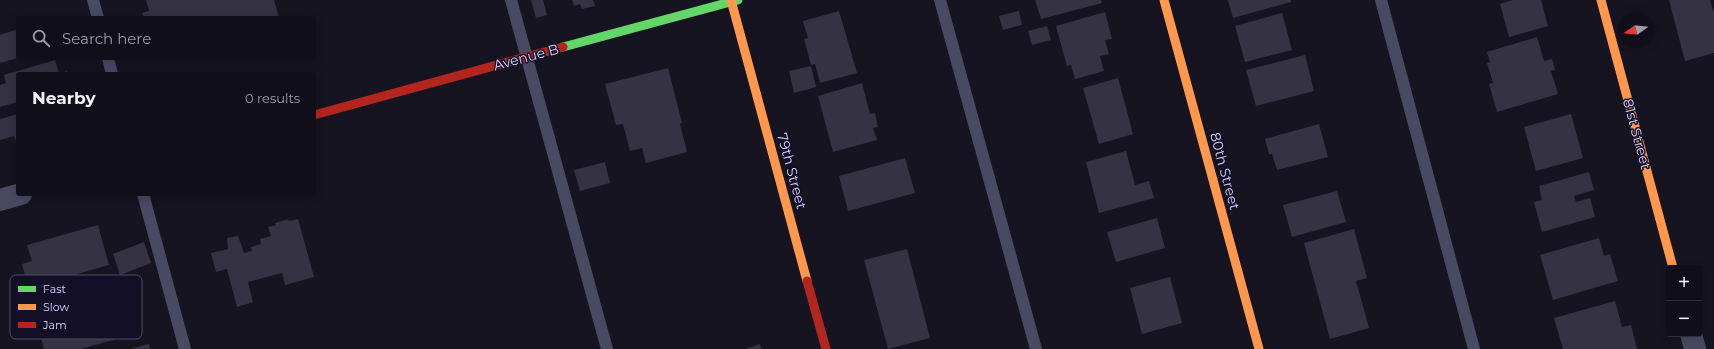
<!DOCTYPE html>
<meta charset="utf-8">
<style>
body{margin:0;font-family:Montserrat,sans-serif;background:#1e1d26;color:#f1f3f6}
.controls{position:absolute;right:12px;bottom:12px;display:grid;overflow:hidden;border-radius:4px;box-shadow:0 2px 10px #0003}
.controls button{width:36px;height:36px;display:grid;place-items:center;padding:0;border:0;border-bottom:1px solid #302f38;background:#100f19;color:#f1f3f6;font:20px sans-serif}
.compass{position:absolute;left:1618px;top:12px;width:36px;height:36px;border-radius:50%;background:#100f19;box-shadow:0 2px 10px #0003;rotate:255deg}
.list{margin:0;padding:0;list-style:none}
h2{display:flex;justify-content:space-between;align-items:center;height:52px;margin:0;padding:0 16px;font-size:17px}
h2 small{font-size:13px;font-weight:400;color:#9c9ca2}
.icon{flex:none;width:22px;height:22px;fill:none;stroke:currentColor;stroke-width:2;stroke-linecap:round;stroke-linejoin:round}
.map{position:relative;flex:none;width:1714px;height:349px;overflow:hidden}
.search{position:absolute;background:#100f19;box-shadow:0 2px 10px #0003;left:16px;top:16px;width:300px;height:44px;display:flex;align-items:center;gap:10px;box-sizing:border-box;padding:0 14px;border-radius:4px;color:#9c9ca2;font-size:15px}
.panel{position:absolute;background:#100f19;box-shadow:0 2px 10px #0003;left:16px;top:72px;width:300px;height:124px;border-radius:4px}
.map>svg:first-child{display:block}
.building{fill:#343243}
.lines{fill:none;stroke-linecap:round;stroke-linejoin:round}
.lane{stroke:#4a4962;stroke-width:12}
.street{stroke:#4a4962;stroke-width:22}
.fast{stroke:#63d668;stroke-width:9}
.slow{stroke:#ff974d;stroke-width:9}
.jam{stroke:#b3261e;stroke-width:9}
.labels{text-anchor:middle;stroke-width:3;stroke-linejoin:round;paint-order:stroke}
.street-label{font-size:14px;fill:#d9d4ff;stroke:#130f26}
.key{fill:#130f26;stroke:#4e4a67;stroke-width:1}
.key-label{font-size:11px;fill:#d9d4ff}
</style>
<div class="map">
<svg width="1714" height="349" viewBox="0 0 1714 349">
<rect width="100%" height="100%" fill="#161421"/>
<g class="building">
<path d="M146,0h128l5,18h-135l-2,-5 7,-2z"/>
<path d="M531,0h12l4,15 -11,3z"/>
<path d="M572,0h21l2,6 -13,3 -2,-5 -6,2z"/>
<path d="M1035,0h66l1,3 -61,16z"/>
<path d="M1228,0h63v2l-58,16z"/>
<path d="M1513,0h28l7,26 -39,11 -9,-33z"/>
<path d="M1669,0h41l4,13v40l-29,8z"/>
<path d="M839,11l18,62 -37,10 -5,-19 -4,1 -7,-26 4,-1 -5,-17z"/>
<path d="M1019,11l3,14 -19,5 -4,-14z"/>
<path d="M1105,12l7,27 -7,1 4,14 -9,2 4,15 -29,8 -4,-14 -4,1 -11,-40z"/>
<path d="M1282,13l10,37 -47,12 -10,-36z"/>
<path d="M1047,26l4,14 -19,5 -4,-14z"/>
<path d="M18,29v29l-18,5v-28z"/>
<path d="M1537,37l7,24 8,-2 3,11 -4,1 7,23 -61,18 -8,-28 4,-1 -6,-20 3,-1 -3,-10z"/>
<path d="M1305,55l9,36 -58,15 -10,-36z"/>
<path d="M55,60l4,14 8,-3v3h-49v28l-18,5v-22l6,-2 -2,-8z"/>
<path d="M811,66l5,21 -22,6 -5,-22z"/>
<path d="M668,68l14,55 -2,1 7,28 -41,11 -4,-15 -12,3 -7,-27 -7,1 -11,-41z"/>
<path d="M1118,78l15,56 -34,10 -16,-56z"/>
<path d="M862,83l8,31 5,-1 3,14 -5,1 4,12 -44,12 -15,-56z"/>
<path d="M18,114v33l-4,-11 -14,4v-21z"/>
<path d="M1571,114l12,44 -47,13 -12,-44z"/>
<path d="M1319,124l9,33 -51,13 -5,-16h-3l-4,-15z"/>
<path d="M1126,151l9,34 14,-4 5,17 -55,15 -13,-51z"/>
<path d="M905,158l10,35 -67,18 -9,-35z"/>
<path d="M605,162l5,21 -30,8 -6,-21z"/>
<path d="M1589,172l5,18 -20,6 2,6 14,-4 5,19 -53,15 -8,-30 8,-2 -3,-14z"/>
<path d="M1337,191l9,31 -54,15 -9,-32z"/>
<path d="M1157,218l8,30 -49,14 -9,-30z"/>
<path d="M288,219l1,2 9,-2 16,58 -29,8 -3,-12 -34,9 5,20 -16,5 -10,-38 -11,3 -5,-19 17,-4 -1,-11 11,-2 6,17 8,-2 -1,-4 10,-3 -1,-5 11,-3 -3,-9 8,-2 -1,-2z"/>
<path d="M98,225l11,40 -81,23 -6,-24 10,-3 -5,-16z"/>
<path d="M1354,229l13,49 -11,3 13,47 -39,11 -26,-96z"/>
<path d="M1599,238l5,18 6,-2 8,27 -65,19 -13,-45z"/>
<path d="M144,242l7,21 -31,12 -7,-21z"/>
<path d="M907,249l23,89 -42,11 -24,-89z"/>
<path d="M1170,277l12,46 -40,11 -12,-46z"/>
<path d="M112,282l15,54 -46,13h-37l-5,-18 11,-3 -7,-27z"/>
<path d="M1615,301l7,26 9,-2 6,24h-74l-9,-31z"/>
<path d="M149,344l1,5h-20z"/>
<path d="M760,344l1,5h-16z"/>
</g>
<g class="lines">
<g class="lane">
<path d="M93,0l5,18"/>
<path d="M511,0l96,349"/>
<path d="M940,0l96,349"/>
<path d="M1381,0l93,349"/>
<path d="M108,58l4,16"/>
<path d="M143,194l42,155"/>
</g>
<g class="street">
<path d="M0,200l21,-6"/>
<path d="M1691,334l4,15"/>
</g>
<path class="fast" d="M563,47l175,-47"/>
<g class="slow">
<path d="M731,0l76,281"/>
<path d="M1164,0l95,349"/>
<path d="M1601,0l72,268"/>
</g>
<g class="jam">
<path d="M314,115l249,-68"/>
<path d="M807,281l19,68"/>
</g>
</g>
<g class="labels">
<g class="street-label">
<text transform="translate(526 57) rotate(-15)" y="5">Avenue B</text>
<text transform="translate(1637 134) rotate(75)" y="5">81st Street</text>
<text transform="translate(792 171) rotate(75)" y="5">79th Street</text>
<text transform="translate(1225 171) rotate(75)" y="5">80th Street</text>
</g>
</g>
<rect x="10" y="275" width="132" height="64" rx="6" class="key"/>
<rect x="18" y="286" width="18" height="6" fill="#63d668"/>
<rect x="18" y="304" width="18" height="6" fill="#ff974d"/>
<rect x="18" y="322" width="18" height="6" fill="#b3261e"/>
<g class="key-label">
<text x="43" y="293">Fast</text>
<text x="43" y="311">Slow</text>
<text x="43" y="329">Jam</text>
</g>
</svg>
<div class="controls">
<button>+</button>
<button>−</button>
</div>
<svg class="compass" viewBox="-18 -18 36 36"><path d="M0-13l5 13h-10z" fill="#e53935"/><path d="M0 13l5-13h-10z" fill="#9c9ca2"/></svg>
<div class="search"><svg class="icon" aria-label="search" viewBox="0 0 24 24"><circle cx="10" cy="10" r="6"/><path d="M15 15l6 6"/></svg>Search here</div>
<section class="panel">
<h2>Nearby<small>0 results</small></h2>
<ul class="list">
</ul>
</section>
</div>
